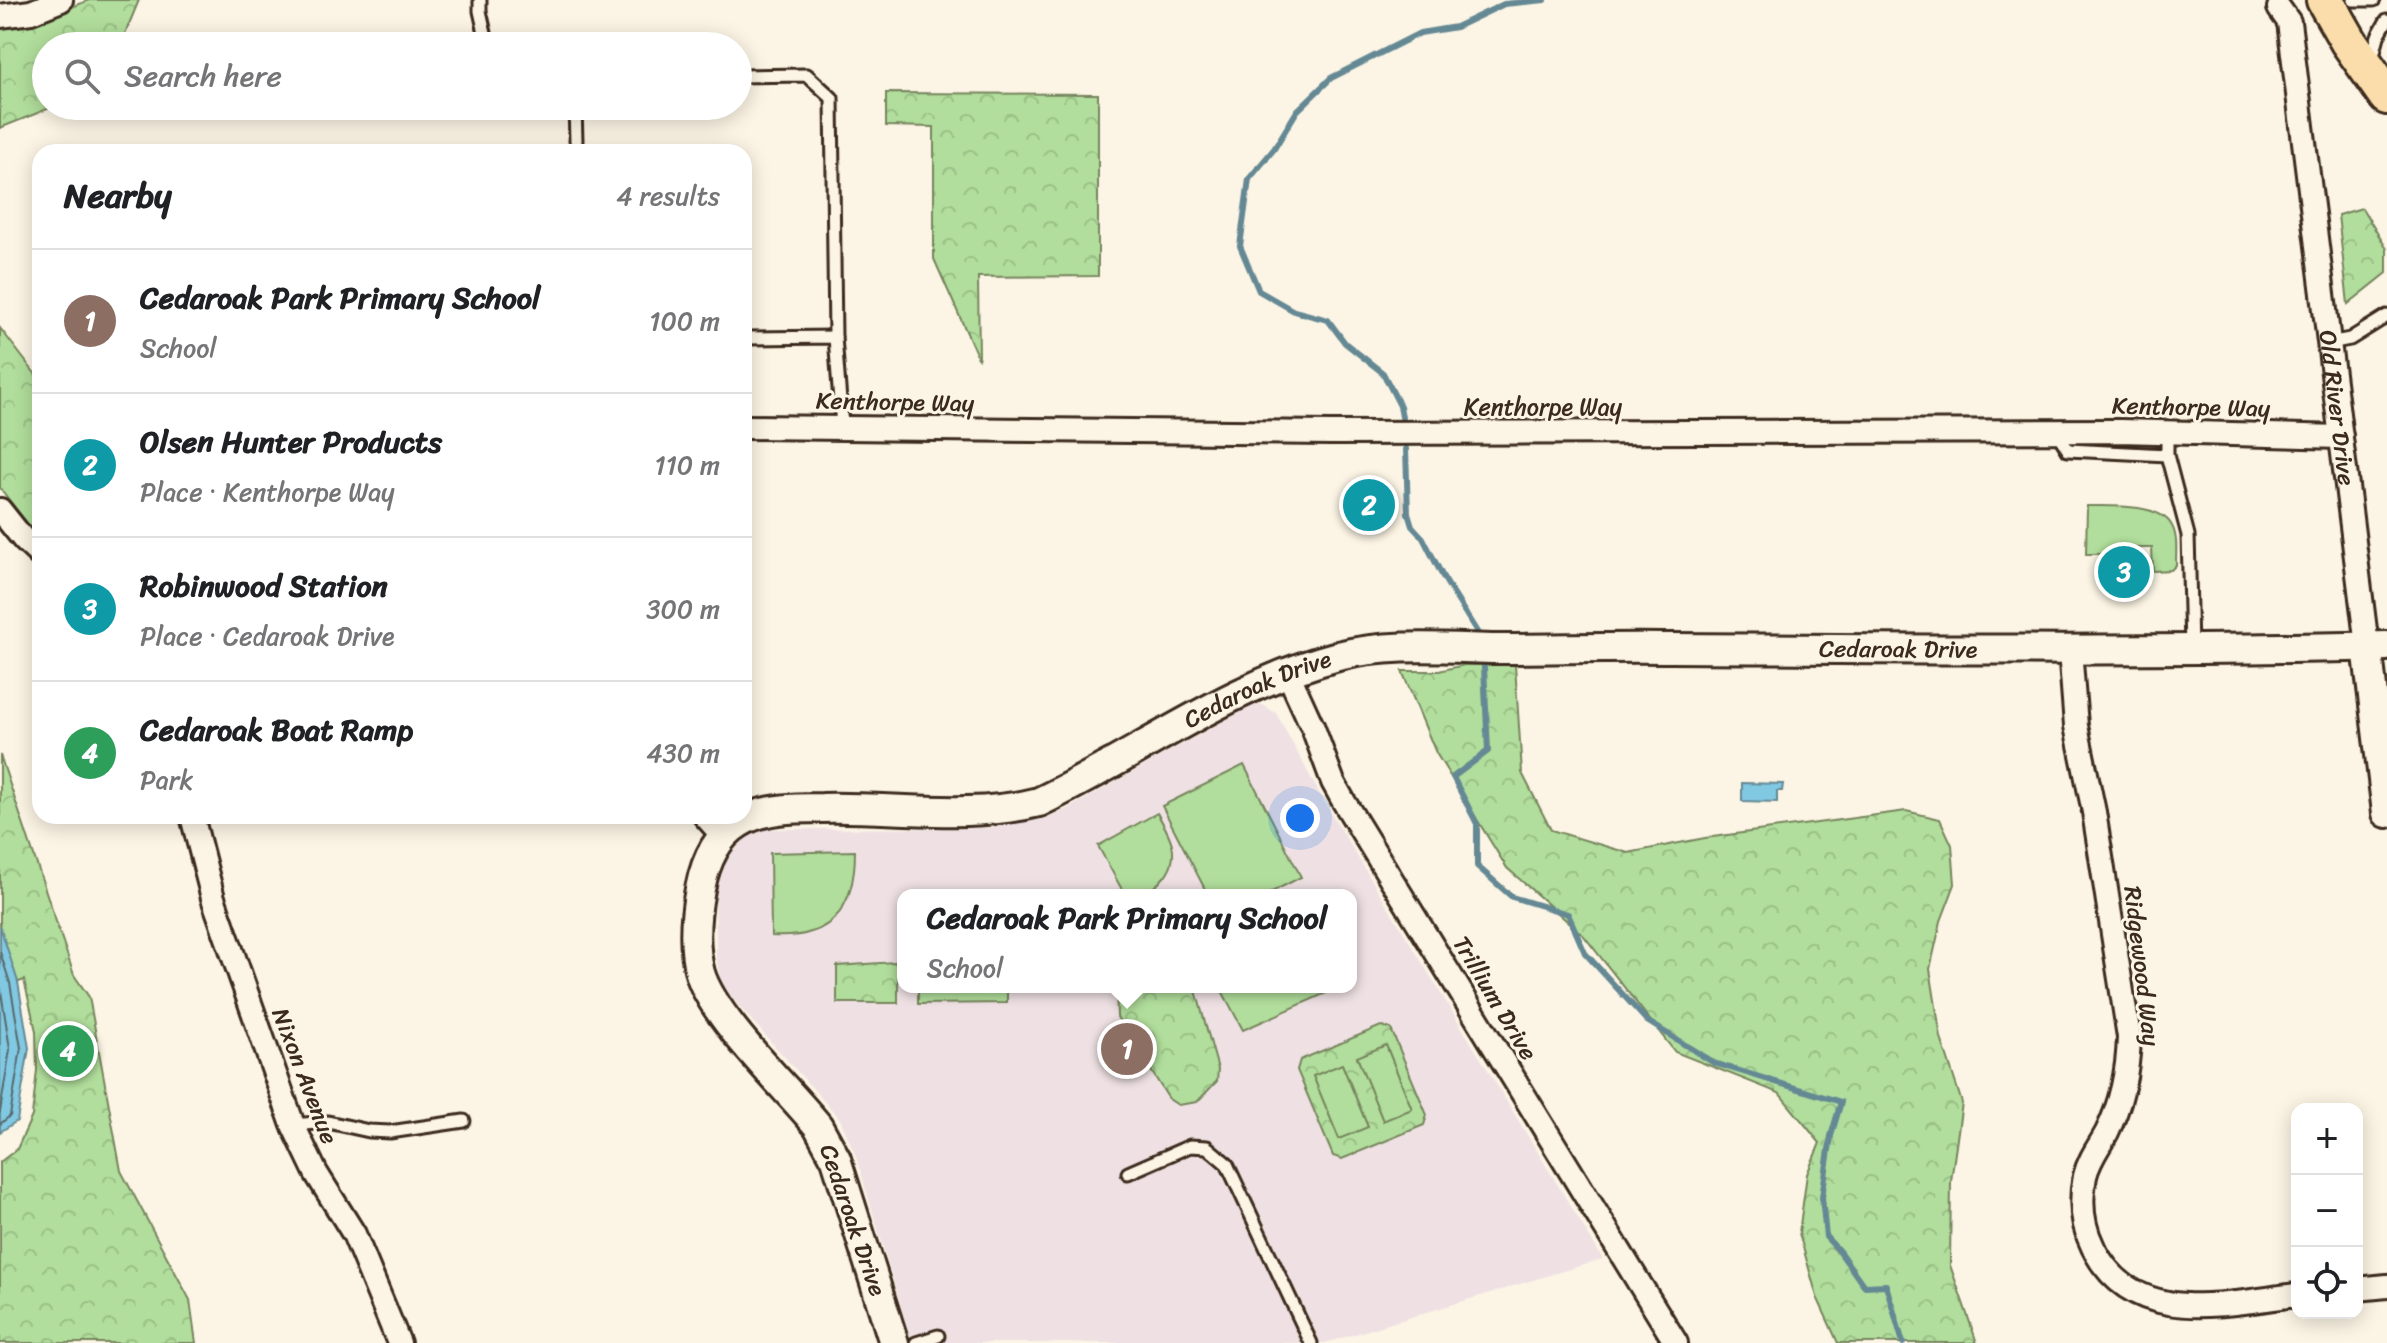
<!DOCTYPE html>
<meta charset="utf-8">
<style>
body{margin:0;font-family:Sriracha,sans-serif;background:#f2f2f2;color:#202124}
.controls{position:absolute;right:24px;bottom:24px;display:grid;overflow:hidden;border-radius:16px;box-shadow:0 4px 20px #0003}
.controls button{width:72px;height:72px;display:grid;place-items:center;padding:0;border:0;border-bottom:2px solid #e0e0e0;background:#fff;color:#202124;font:40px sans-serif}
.you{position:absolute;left:1300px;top:818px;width:28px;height:28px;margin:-20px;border:6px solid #fff;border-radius:50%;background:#1a73e8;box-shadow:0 0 0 12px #1a73e833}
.badge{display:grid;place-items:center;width:52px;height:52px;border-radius:50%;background:#0b8043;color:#fff;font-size:26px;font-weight:700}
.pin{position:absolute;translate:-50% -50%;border:4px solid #fff;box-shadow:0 2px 8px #0006}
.popup{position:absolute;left:897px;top:889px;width:460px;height:104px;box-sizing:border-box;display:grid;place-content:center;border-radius:16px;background:#fff;filter:drop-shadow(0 2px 6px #0005);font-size:26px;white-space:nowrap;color:#757577}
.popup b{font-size:30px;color:#202124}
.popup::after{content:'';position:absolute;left:50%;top:100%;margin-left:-16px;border:16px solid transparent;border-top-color:#fff}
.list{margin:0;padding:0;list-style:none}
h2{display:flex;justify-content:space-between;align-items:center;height:104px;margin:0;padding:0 32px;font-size:34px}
h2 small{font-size:26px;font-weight:400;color:#757577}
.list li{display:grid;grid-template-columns:52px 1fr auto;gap:24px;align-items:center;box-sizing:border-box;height:144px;padding:0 32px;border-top:2px solid #e0e0e0}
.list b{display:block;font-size:30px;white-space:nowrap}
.list p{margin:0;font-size:26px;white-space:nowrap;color:#757577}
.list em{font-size:26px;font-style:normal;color:#757577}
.icon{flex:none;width:44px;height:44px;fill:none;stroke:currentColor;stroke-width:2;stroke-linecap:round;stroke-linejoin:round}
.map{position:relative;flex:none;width:2387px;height:1343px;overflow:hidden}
.search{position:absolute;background:#fff;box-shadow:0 4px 20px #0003;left:32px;top:32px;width:720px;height:88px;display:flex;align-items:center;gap:20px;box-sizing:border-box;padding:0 28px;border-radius:44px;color:#757577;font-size:30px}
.panel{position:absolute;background:#fff;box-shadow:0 4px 20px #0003;left:32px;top:144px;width:720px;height:680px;border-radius:24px}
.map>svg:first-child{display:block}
.built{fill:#efe1e3;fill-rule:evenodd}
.forest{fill:url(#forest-crowns);stroke:#76845d;stroke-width:2}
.garden{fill:#b1de9c;stroke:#76845d;stroke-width:2}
.water{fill:#81c8e2;stroke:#658994;stroke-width:2}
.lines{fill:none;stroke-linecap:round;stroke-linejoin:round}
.shore{stroke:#57696c;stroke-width:2}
.stream{stroke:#658994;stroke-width:6}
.service-casing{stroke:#3b2a1e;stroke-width:17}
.minor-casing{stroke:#3b2a1e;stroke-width:28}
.tertiary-casing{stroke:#3b2a1e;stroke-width:34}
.primary-casing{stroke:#3b2a1e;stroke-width:42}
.service{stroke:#fcf5e5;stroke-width:11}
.minor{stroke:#fcf5e5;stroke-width:22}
.tertiary{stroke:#fcf5e5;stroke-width:28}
.primary{stroke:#faddab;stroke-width:36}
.labels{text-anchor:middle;stroke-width:6;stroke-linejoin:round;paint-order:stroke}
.street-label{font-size:24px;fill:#3b2a1e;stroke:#fcf5e5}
</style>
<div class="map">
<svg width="2387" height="1343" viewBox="0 0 2387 1343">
<defs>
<pattern id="forest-crowns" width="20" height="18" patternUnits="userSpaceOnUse" patternTransform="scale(2)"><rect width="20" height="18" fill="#b1de9c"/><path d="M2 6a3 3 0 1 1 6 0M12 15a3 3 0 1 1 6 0" fill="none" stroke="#99bf86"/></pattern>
</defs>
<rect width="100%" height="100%" fill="#fcf5e5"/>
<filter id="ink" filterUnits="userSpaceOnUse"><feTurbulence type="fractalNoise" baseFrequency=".0125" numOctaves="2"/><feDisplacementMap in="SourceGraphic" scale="16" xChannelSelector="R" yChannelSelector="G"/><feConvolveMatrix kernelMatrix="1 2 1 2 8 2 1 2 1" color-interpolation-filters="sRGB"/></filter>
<g filter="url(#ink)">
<path class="built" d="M1253,704h8l15,9 47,87 280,459 -278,84h-413l-56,-186 -16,-38 -113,-126 -7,-15 -4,-21 -1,-66 11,-34 13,-16 24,-12 224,-1 57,-10 25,-10zM903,895h448v92h-448z"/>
<g class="forest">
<path d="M89,0h50l-19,46h-74v60h9l-55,22v-105l48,-6z"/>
<path d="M886,93l212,1v182l-120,1 1,83 -45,-101v-132l-48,-1z"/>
<path d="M2362,208l25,41v24l-39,31 -10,-89z"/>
<path d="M0,328l40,52v160l-40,-52z"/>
<path d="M1464,665h51l7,108 29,57 77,23 77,-15 201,-27 34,8 12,26 3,39 -14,37 -11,48 11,69 21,65 -11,78 -1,84 27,78h-139l-21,-46 -18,-64 8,-59 13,-31 -41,-50 -104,-41 -91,-116 -77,-68 -71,-115 -34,-82h37z"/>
<path d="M0,755l74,220 15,22 32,174 69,129 6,43h-196v-181l17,-13 15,-33 5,-46 -1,-39 -12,-51 -24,9z"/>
<path d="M895,962l3,5v36h-61v-37z"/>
<path d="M1116,987h79l23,82 -1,12 -20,21 -19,3 -9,-6 -52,-82z"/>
<path d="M1381,1026l10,3 36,86 -3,10 -82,34 -9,-3 -36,-86 3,-10z"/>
</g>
<g class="garden">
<path d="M2087,506c22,0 74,-3 85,20 6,11 4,26 4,39l-5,5 -18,1 -1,-23h-23l-1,6h-42z"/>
<path d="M1244,765l57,112 -35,18h-58l-46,-89z"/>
<path d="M1157,813c13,22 25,42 7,64 -11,14 -22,18 -39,18l-27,-49z"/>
<path d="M855,851c0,58 -23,89 -84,85l-1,-83z"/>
<path d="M918,987h89v16l-89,1z"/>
<path d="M1220,987h114l1,2 -92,41z"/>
<path d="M1386,1045l26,64 -29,12 -26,-64z"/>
<path d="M1342,1064l26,63 -29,12 -26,-63z"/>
</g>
<g class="water">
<path d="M1742,783l41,1 -1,7h-5v11l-35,-1z"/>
<path d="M0,926l18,56 11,66 -12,73 -17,11z"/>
</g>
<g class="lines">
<g class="shore">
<path d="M0,952l10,31 11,65 -11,68 -10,8"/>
<path d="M0,985l10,64 -10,63"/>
</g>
<g class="stream">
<path d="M1402,417l-2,-11 -17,-33 -38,-30 -17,-23 -34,-9 -35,-20 -19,-45 9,-67 25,-30 23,-38 34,-33 89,-45 36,-6 48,-23 41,-4"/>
<path d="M1406,449l2,64 4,13 11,12 20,39 34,55"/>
<path d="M1484,667l4,84 -35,26 24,47v42l35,31 56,17 17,39 62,68 67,42 127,39 -10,34 -9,61 4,40 13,14 25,35 22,-1 17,58"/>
</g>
<defs>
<g id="service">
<path d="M480,0v11l8,35"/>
<path d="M2354,0h20"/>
<path d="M2372,59l6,-23 9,-16"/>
<path d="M738,76l69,-1 25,23 3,239"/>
<path d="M575,106l1,35"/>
<path d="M744,338l91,-1 7,90"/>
<path d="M2329,343l21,-4 37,-23"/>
<path d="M2057,432l11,18 99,5"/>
<path d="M2167,432v23l21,80 3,112"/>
<path d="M293,1125l35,-3 41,9 21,1 74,-11"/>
<path d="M1128,1173l62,-27 17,1 20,17 84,179"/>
<path d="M916,1343l22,-7"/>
</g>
<g id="minor">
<path id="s1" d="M2279,8l10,14 78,624"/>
<path d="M0,16l31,-4 30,-12"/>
<path d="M744,427l587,6 789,-2 221,6"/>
<path d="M0,510l24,30 16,15"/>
<path d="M2070,649l6,77 18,86 35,225c-1,33 -7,65 -22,95 -8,15 -18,27 -22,44 -5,24 -3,49 8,71 40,82 132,56 204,48"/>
<path d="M1287,671l26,57 20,54 11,20 332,541"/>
<path d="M192,816l21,82 80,227 23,48 38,61 45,109"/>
<path d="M705,816l18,20"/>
<path d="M2357,1289l30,-3"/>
</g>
<g id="tertiary">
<path d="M2367,646l20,167"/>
<path id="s2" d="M894,1343l-58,-184 -18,-33c-31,-38 -105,-108 -118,-153 -7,-26 -5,-58 0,-84 5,-26 16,-52 39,-66 24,-15 55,-15 83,-15 71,-2 147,12 217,-6 101,-48 190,-117 299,-146 51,-13 108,-8 159,-7 58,0 116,-2 174,-1 239,1 478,4 716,-2"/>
</g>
<path id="primary" d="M2325,0l24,42 38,54"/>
</defs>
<use href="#service" class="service-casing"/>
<use href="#minor" class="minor-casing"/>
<use href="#tertiary" class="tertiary-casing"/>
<use href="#primary" class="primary-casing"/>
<use href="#service" class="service"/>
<use href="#minor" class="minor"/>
<use href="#tertiary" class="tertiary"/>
<use href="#primary" class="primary"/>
</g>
</g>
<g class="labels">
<g class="street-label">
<text transform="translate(895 402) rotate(1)" y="8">Kenthorpe Way</text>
<text x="1543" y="415">Kenthorpe Way</text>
<text transform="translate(2191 407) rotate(1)" y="8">Kenthorpe Way</text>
<text dy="8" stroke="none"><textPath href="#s1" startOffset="406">Old River Drive</textPath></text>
<text dy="8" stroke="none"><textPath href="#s2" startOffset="1786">Cedaroak Drive</textPath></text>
<text dy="8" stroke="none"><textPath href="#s2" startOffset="1138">Cedaroak Drive</textPath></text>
<text transform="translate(2142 966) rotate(83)" y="8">Ridgewood Way</text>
<text transform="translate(1495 998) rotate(59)" y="8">Trillium Drive</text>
<text transform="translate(305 1076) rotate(69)" y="8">Nixon Avenue</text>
<text transform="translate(853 1220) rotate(71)" y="8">Cedaroak Drive</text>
</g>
</g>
</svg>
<div class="controls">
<button>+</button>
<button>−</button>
<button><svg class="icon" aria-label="locate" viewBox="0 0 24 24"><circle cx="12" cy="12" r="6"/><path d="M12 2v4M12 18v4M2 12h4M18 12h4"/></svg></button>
</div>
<div class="you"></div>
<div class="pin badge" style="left:1127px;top:1049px;background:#8d6e63">1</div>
<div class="popup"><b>Cedaroak Park Primary School</b>School</div>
<div class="pin badge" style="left:1369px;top:505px;background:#0f9aa8">2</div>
<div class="pin badge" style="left:2124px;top:572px;background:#0f9aa8">3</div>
<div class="pin badge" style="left:68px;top:1051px;background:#2e9e5b">4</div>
<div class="search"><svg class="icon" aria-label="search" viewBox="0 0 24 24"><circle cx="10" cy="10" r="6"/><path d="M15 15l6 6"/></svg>Search here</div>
<section class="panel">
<h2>Nearby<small>4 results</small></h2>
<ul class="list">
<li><span class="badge" style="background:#8d6e63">1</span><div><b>Cedaroak Park Primary School</b><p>School</p></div><em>100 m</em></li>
<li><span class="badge" style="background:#0f9aa8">2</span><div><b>Olsen Hunter Products</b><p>Place · Kenthorpe Way</p></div><em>110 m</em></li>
<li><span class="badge" style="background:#0f9aa8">3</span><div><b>Robinwood Station</b><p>Place · Cedaroak Drive</p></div><em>300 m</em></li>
<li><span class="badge" style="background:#2e9e5b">4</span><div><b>Cedaroak Boat Ramp</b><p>Park</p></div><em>430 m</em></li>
</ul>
</section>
</div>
